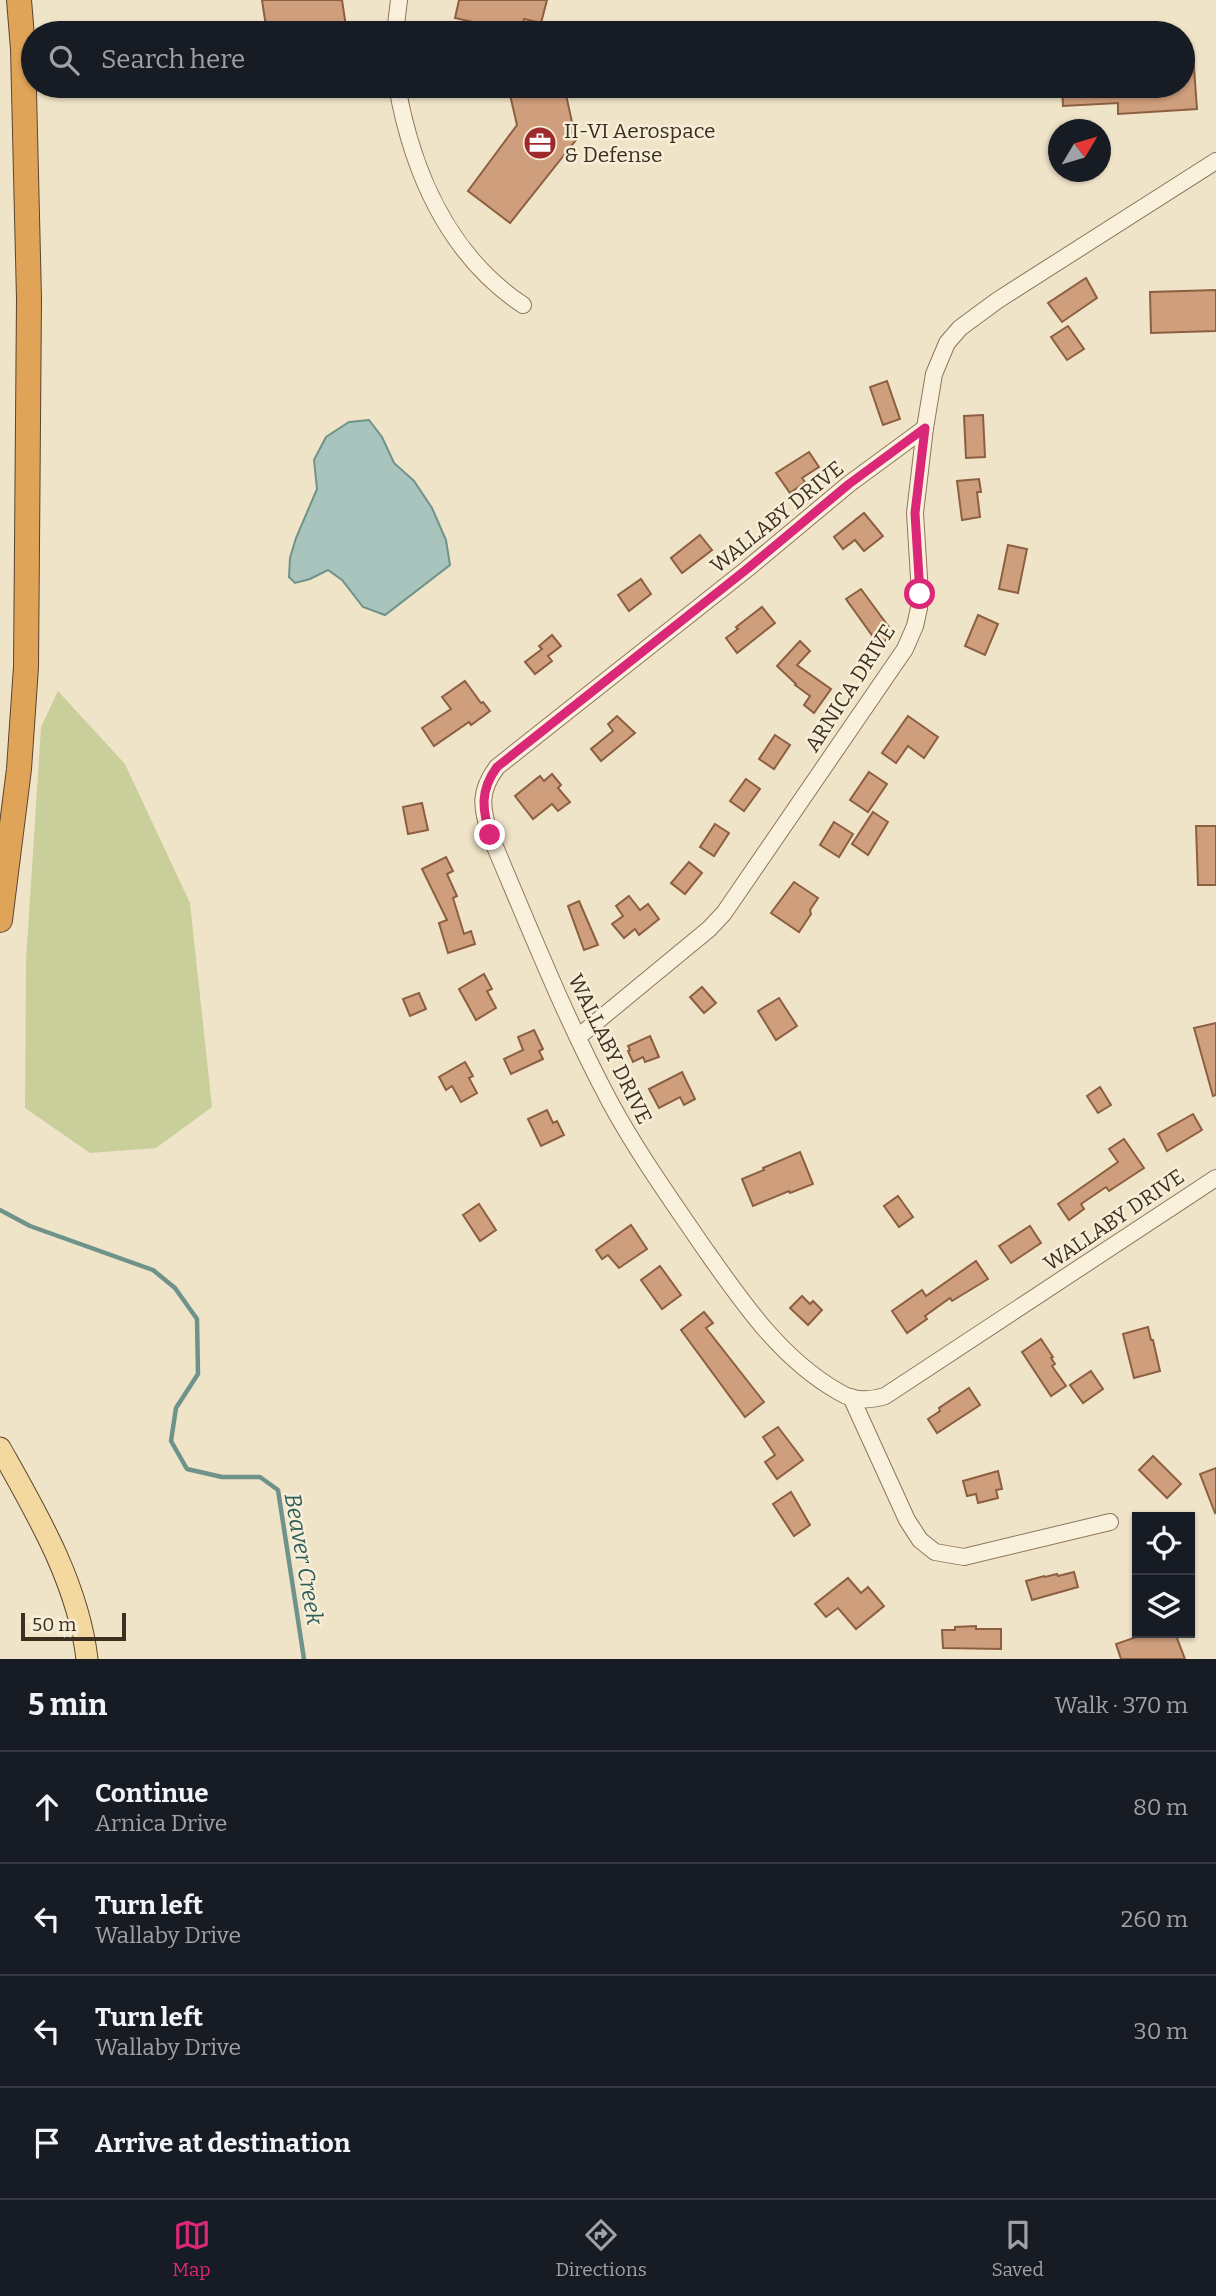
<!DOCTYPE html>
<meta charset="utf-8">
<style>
body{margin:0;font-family:Bitter,serif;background:#242831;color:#f1f3f6}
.controls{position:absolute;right:21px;bottom:21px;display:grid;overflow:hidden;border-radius:0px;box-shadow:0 2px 5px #0004}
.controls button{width:63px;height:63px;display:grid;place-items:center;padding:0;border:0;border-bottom:2px solid #363941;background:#171b24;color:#f1f3f6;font:35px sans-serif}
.compass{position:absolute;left:1048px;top:119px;width:63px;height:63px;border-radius:50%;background:#171b24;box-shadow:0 2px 5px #0004;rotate:52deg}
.scale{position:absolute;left:21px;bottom:18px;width:105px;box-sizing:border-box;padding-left:7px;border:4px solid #3d2e20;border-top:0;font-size:19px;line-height:24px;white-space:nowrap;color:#3d2e20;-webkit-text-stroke:5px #f7eed8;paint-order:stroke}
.stop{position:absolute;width:21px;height:21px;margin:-16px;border:5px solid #db2777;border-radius:50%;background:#fff}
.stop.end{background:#db2777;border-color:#fff;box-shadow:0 2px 7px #0008}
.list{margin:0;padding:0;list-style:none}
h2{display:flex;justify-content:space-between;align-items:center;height:91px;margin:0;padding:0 28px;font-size:30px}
h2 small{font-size:23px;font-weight:400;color:#9ea1a6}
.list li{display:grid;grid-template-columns:46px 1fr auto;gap:21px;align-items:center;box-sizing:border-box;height:112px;padding:0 28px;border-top:2px solid #363941}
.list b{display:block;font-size:26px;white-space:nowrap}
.list p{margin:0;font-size:23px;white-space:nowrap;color:#9ea1a6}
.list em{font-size:23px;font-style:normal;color:#9ea1a6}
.icon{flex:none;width:38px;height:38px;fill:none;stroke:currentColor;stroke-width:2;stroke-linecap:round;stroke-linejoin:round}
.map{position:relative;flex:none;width:1216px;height:1659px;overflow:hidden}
.search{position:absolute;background:#171b24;box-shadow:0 2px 5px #0004;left:21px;right:21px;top:21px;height:77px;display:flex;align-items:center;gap:18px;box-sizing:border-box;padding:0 24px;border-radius:38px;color:#9ea1a6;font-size:26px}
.sheet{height:539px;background:#171b24}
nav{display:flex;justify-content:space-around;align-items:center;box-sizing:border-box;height:98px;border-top:2px solid #363941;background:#171b24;font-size:19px;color:#9ea1a6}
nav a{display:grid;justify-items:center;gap:4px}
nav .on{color:#db2777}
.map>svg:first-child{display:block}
.green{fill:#c9cf9b}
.water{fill:#a9c4bc;stroke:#6f938a;stroke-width:2}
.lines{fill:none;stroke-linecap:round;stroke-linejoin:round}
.stream{stroke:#6f938a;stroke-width:4.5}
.building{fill:#cf9f7d;stroke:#8d5f41;stroke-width:2}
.minor-casing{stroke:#8d765c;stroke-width:18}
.major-casing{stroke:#5b4430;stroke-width:23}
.highway-casing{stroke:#5b4430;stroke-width:26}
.minor{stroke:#faf1dc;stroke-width:16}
.major{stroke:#f3d9a0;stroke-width:21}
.highway{stroke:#e0a458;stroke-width:24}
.route{stroke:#db2777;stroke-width:9}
.labels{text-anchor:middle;stroke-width:5;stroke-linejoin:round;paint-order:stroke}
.poi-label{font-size:21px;fill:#3d2e20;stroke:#f7eed8;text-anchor:start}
.street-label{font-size:21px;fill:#3d2e20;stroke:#f7eed8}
.water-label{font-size:23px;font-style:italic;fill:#2f5d5a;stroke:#f7eed8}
</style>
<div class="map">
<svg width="1216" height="1659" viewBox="0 0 1216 1659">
<rect width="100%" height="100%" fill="#f0e4c8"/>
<path class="green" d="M58,691l67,73 65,139 22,204 -56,41 -66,5 -65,-45 1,-147 15,-234z"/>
<path class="water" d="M369,420l13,17 12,26 20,18 18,27 14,32 4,25 -65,50 -22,-8 -21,-27 -14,-10 -18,9 -15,4 -6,-6 1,-19 6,-20 21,-49 -3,-29 12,-23 23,-15z"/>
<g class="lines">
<path class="stream" d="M0,1210l30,16 123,44 22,18 22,31 1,55 -22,34 -5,33 16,28 35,8h38l18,13 26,169"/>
</g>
<g class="building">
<path d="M262,0h80l5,33h-80z"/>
<path d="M459,0h88l-6,23 -17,-4 -3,14 -66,-15z"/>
<path d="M1183,54h10l4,55 -79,5v-11l-55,3 -1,-20h121z"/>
<path d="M508,86h56l12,54 -66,83 -42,-32 49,-66z"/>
<path d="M1086,278l11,20 -35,24 -14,-19z"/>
<path d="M1216,290v41l-65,2 -1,-41z"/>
<path d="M1068,326l16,23 -17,11 -16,-23z"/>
<path d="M887,381l13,38 -17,6 -13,-38z"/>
<path d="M983,415l2,42 -19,1 -2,-42z"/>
<path d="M809,452l10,15 -17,11 3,4 -15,11 -14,-20z"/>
<path d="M979,479l2,13h-4l3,25 -18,3 -5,-39z"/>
<path d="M864,513l19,23 -19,15 -9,-11 -12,9 -9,-12z"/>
<path d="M700,535l12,15 -30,23 -11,-15z"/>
<path d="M1008,545l19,4 -9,44 -19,-4z"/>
<path d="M641,579l10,15 -22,17 -11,-16z"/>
<path d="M861,589l33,45 -15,11 -33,-46z"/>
<path d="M762,607l13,16 -38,30 -11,-15 12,-9 -2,-2z"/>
<path d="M978,615l20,9 -13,31 -20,-9z"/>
<path d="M552,635l9,11 -13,10 4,5 -17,13 -10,-12 17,-13 -3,-3z"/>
<path d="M800,641l10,10 -13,14 34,24 -17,24 -10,-8 6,-9 -15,-11 1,-1 -19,-18z"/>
<path d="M465,681l16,22 2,-1 7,9 -19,14 -2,-3 -35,24 -12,-18 29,-19 -9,-12z"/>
<path d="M617,716l18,17 -34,28 -10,-12 22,-18 -5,-7z"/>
<path d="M908,716l30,21 -14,21 -16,-12 -12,17 -14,-10z"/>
<path d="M775,735l15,10 -16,24 -15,-10z"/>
<path d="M869,772l18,12 -19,28 -18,-12z"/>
<path d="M552,774l9,11 -3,3 12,14 -12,9 -6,-7 -19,15 -18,-23 25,-20 4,5z"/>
<path d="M746,779l14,10 -16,22 -14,-10z"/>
<path d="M422,803l6,27 -20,4 -5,-27z"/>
<path d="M873,812l15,10 -20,33 -16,-11z"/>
<path d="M834,822l19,12 -14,23 -19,-12z"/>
<path d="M715,824l14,9 -15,23 -14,-9z"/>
<path d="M1196,826h20v59h-18z"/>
<path d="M446,857l7,14 -6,3 10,22 -4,2 11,36 7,-3 4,13 -27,9 -9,-30 8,-3 -25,-51z"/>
<path d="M689,862l13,11 -17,21 -14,-11z"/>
<path d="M794,882l24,16 -8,12 1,4 -12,18 -28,-19z"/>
<path d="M629,896l11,14 8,-6 11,15 -20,16 -4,-6 -11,9 -12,-14 11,-8 -7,-10z"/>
<path d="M579,901l19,44 -14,5 -16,-44z"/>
<path d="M484,974l8,15 -5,2 9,17 -20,12 -17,-31z"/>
<path d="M702,987l14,16 -12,10 -14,-16z"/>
<path d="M419,993l7,16 -16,7 -7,-17z"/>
<path d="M779,998l18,28 -21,14 -18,-29z"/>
<path d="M1216,1023v72l-3,1 -19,-68z"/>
<path d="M534,1030l9,19 -4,2 4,8 -32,15 -7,-15 19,-9 -5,-13z"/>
<path d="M650,1036l9,21 -14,5 -2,-5 -10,5 -5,-11 2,-1 -2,-4z"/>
<path d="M465,1062l8,14 -4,2 8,15 -16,9 -9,-16 -6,4 -7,-13z"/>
<path d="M682,1072l13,27 -11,6 -4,-8 -21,11 -10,-19z"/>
<path d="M1100,1087l11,18 -13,8 -11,-17z"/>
<path d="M547,1110l6,13 4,-2 7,14 -23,11 -13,-27z"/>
<path d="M1193,1114l9,16 -35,21 -9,-17z"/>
<path d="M1124,1139l20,29 -35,23 -3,-4 -25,17 3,5 -15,11 -11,-16 60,-42 -9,-13z"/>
<path d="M800,1152l13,32 -23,9 -1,-2 -36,15 -11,-27 22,-9 -1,-2z"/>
<path d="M898,1196l15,21 -14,10 -15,-21z"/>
<path d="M479,1204l17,26 -16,11 -17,-26z"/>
<path d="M631,1225l16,24 -28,19 -11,-13 -6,4 -6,-9z"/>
<path d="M1030,1226l11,17 -30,20 -12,-17z"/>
<path d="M976,1261l12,18 -36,22 -2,-3 -25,18 2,3 -20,14 -15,-22 30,-21 4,6z"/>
<path d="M660,1266l21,29 -19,14 -21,-29z"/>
<path d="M802,1296l8,8 3,-3 9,9 -14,15 -18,-17z"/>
<path d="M704,1312l9,11 -7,5 58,74 -19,15 -64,-87z"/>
<path d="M1148,1327l3,13h2l7,31 -26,7 -11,-44z"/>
<path d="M1041,1339l12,18 -2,1 4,6 -3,2 14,20 -15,10 -29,-44z"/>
<path d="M1091,1371l12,18 -20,14 -13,-18z"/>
<path d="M969,1388l11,17 -43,28 -9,-14 12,-8 -1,-3z"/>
<path d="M778,1427l25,33 -26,19 -12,-17 10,-7 -12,-18z"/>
<path d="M1153,1456l28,28 -14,14 -28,-28z"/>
<path d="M1216,1468v44l-1,1 -15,-39z"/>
<path d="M998,1471l4,18 -6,1 2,8 -20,5 -2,-9 -9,2 -4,-15z"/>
<path d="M791,1492l19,33 -16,11 -21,-32z"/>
<path d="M1074,1572l4,15 -46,13 -6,-19 18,-5 1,1 12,-3 1,2z"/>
<path d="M848,1578l13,15 7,-6 16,19 -28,23 -18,-21 -12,9 -11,-13z"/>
<path d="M976,1626v3h25v20l-58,-1 -1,-18h13v-3z"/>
<path d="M1148,1633h27l10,26h-64l-5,-15z"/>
</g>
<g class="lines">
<defs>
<g id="minor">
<path d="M395,33l4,-33"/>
<path d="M397,86c15,85 51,169 126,219"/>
<path d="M925,428l-76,56 -102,85 -250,198c-18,24 -16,40 -7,68 38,89 74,181 120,267 27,50 60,96 92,143 38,54 78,114 137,147 14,9 30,9 46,4l331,-218"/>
<path d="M578,1037l131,-108 15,-16 181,-264 10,-23 4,-18 1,-14 -5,-81 10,-85 9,-54 13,-31 13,-15 38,-28 218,-139"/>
<path d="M851,1397l56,123 13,20 15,12 29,5 146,-35"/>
</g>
<path id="major" d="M0,1448c37,66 78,135 87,211"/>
<path id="highway" d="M0,920l19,-151 7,-102 3,-368 -6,-250 -4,-49"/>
</defs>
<use href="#minor" class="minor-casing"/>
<use href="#major" class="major-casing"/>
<use href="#highway" class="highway-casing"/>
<use href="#minor" class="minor"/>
<use href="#major" class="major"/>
<use href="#highway" class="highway"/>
</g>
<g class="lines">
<path class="route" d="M490,835c-8,-26 -10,-45 7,-68l250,-198 102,-85 76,-56 -10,85 5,81"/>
</g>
<defs>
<symbol id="office-disc" viewBox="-11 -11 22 22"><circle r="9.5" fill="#9e2a2b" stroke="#f7eed8"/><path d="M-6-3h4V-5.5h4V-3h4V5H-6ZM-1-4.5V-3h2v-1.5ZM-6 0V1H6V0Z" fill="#fff"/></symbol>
</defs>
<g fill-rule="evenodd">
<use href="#office-disc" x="521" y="124" width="38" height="38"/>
</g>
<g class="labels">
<g class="poi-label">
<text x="564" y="138">II-VI Aerospace<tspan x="564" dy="24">&amp; Defense</tspan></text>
</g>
<g class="street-label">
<text transform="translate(777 517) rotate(-39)" y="7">WALLABY DRIVE</text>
<text transform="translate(850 688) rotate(-57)" y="7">ARNICA DRIVE</text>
<text transform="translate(610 1049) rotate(64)" y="7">WALLABY DRIVE</text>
<text transform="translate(1114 1220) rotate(-34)" y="7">WALLABY DRIVE</text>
</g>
<g class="water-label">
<text transform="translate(304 1559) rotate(80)" y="8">Beaver Creek</text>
</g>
</g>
</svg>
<div class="controls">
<button><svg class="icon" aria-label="locate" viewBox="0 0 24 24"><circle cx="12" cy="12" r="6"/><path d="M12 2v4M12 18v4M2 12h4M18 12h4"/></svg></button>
<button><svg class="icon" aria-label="layers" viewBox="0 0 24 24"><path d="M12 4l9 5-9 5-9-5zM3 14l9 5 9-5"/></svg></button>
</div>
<svg class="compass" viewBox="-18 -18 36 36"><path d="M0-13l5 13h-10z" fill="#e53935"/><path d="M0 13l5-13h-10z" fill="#9ea1a6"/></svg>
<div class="scale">50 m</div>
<div class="stop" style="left:920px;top:594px"></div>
<div class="stop end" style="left:490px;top:835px"></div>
<div class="search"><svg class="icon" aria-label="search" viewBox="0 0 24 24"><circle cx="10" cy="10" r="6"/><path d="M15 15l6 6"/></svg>Search here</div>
</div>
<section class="sheet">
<h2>5 min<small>Walk · 370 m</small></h2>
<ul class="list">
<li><svg class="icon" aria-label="ahead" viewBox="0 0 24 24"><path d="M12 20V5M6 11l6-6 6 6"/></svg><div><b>Continue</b><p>Arnica Drive</p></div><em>80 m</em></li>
<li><svg class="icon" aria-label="left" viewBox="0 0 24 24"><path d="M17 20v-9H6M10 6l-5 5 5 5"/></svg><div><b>Turn left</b><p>Wallaby Drive</p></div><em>260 m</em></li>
<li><svg class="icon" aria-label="left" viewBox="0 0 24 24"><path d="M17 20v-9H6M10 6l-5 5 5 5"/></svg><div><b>Turn left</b><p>Wallaby Drive</p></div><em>30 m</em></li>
<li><svg class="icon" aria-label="arrive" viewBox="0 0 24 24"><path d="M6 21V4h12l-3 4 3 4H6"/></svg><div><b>Arrive at destination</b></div></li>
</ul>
</section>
<nav>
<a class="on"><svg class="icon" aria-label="map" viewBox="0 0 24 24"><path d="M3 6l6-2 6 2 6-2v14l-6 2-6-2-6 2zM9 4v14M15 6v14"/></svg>Map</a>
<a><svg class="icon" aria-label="directions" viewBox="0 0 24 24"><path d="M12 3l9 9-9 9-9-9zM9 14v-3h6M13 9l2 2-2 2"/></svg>Directions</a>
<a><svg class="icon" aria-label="saved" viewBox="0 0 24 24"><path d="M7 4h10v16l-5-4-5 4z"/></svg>Saved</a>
</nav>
